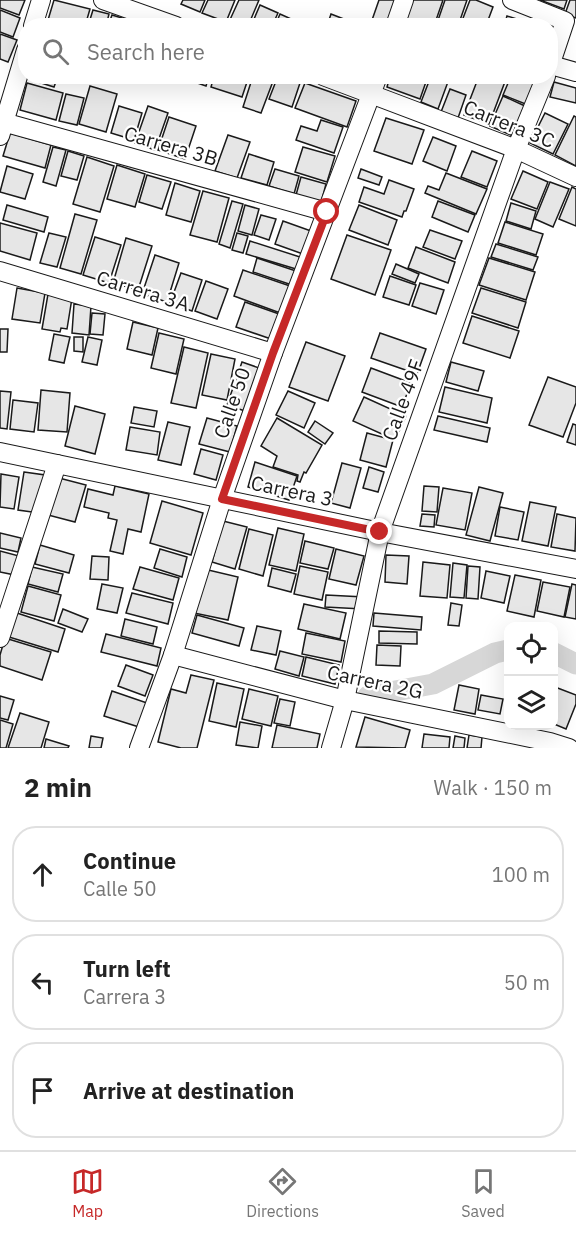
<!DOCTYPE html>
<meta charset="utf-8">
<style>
body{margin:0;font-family:"IBM Plex Sans",sans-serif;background:#f2f2f2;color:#222}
.controls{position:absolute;right:18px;bottom:18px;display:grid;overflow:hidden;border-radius:12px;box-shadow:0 6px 24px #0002}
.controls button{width:54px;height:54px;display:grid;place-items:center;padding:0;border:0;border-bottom:2px solid #e0e0e0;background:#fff;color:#222;font:30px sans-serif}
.stop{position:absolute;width:18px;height:18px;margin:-14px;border:4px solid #c62828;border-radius:50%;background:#fff}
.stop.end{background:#c62828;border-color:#fff;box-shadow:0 2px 6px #0008}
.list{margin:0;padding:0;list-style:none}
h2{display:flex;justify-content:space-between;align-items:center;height:78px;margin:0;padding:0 24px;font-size:26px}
h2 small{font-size:20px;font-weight:400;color:#767676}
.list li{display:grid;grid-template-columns:39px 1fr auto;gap:18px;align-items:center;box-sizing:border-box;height:96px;margin:0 12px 12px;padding:0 12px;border:2px solid #e0e0e0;border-radius:24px}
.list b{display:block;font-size:22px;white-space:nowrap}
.list p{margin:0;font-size:20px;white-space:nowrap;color:#767676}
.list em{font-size:20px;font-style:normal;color:#767676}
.icon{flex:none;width:33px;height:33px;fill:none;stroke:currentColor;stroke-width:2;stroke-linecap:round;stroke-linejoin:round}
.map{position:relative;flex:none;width:576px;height:748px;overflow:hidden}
.search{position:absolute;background:#fff;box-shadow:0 6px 24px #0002;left:18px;right:18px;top:18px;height:66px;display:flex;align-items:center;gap:15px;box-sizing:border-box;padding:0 21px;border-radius:24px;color:#767676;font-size:22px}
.sheet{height:402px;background:#fff}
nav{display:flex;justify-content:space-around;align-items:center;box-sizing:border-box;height:84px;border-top:2px solid #e0e0e0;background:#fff;font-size:16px;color:#767676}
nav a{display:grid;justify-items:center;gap:3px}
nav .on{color:#c62828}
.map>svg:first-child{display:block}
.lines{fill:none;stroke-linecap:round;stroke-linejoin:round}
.canal{stroke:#d7d7d7;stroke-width:21}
.building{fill:#e6e6e6;stroke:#1a1a1a;stroke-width:1.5}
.minor-casing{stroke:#1a1a1a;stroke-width:20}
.minor{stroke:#fff;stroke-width:18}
.route{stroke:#c62828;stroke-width:8}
.labels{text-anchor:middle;stroke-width:4.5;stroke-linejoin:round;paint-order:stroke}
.street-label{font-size:20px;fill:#1a1a1a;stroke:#fff}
</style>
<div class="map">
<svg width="576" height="748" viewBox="0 0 576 748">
<rect width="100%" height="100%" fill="#fff"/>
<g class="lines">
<g class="canal">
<path d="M554,653l22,11"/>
<path d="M368,696l65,-12 62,-31 13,-3"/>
</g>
</g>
<g class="building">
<path d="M0,0h25l-6,15 -19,-7z"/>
<path d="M54,0l36,9 -5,17h-19l-18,-6z"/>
<path d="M183,0h22l-5,12 -19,-8z"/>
<path d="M208,0h27l-9,22 -24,-9z"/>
<path d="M239,0h20l-11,26 -20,-2z"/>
<path d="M379,0h16l-8,26 -16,-3z"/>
<path d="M409,0h34l-9,26h-32z"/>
<path d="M445,0h22l-9,26h-22z"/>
<path d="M470,0h6l17,7 -6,16 6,3h-33z"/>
<path d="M540,0h27l-3,9z"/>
<path d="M570,0h6v18l-11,-4z"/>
<path d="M260,5l18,8 -6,13h-21z"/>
<path d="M0,10l20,8 -7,19 -13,-5z"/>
<path d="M93,10l16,4 -3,12h-18z"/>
<path d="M280,14l18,8 -2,4h-21z"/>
<path d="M331,14l23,9 -1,3h-26z"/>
<path d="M112,15l20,6 -1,5h-23z"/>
<path d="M507,16l23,7 -1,3h-25z"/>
<path d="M0,34l17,6 -9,22 -8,-3z"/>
<path d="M40,76h18l-4,11 -16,-5z"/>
<path d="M183,76h26l-3,10 -23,-8z"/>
<path d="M214,76h35l-7,21 -31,-10z"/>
<path d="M253,76h22l-14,37 -18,-6z"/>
<path d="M278,76h12l11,4 -9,27 -23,-8z"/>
<path d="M390,76h38l-8,23 -33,-12z"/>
<path d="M431,76h10l8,3 -11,30 -17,-7z"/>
<path d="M479,76h22l5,3 -17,45 -25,-9z"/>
<path d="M511,76h11l15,7 -9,22 -25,-10z"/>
<path d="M554,82l22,6v15l-26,-6z"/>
<path d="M27,83l36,10 -7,27 -36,-10z"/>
<path d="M305,83l51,18 -9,26 -52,-19z"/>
<path d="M90,86l27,8 -11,38 -27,-8z"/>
<path d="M450,89l16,6 -8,23 -17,-6z"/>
<path d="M66,94l18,4 -7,27 -18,-4z"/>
<path d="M503,96l22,10 -12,30 -23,-10z"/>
<path d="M119,106l23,7 -8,27 -23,-7z"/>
<path d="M148,106l20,7 -13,37 -20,-7z"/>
<path d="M545,113l23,11 -15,30 -23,-11z"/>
<path d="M574,116l2,1v49l-21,-11z"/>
<path d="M169,117l27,9 -11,33 -27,-9z"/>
<path d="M386,118l38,12 -12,34 -38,-13z"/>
<path d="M321,120l22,7 -9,26 -38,-13 5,-14 16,5z"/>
<path d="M10,133l41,12 -6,23 -42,-12z"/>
<path d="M228,135l22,7 -13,36 -22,-7z"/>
<path d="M433,137l23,9 -9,25 -24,-10z"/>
<path d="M53,147l13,3 -10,36 -13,-4z"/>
<path d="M303,147l32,9 -8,26 -32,-10z"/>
<path d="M68,151l16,5 -7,24 -16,-4z"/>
<path d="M472,151l25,10 -10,26 -26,-10z"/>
<path d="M249,154l25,8 -7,23 -26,-7z"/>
<path d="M87,157l27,9 -14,46 -27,-8z"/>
<path d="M117,165l28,9 -10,33 -28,-8z"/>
<path d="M7,166l26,8 -8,25 -25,-7z"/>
<path d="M275,169l24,7 -5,18 -25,-8z"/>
<path d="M361,169l21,8 -3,8 -21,-7z"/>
<path d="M523,171l25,11 -11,27 -26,-10z"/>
<path d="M446,173l41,16 -11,25 -51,-21 3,-7 11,4z"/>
<path d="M147,175l24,7 -9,27 -23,-7z"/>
<path d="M301,177l25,7 -5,19 -25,-8z"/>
<path d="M389,180l25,9 -8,22h-2l-2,6 -43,-15 5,-15 20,7z"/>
<path d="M550,182l19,7 -16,38 -18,-8z"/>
<path d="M175,183l25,8 -9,31 -25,-7z"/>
<path d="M572,187l4,2v37l-17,-7z"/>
<path d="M203,191l26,7 -12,44 -27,-7z"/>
<path d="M232,201l11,3 -13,44 -11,-4z"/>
<path d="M438,201l37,14 -7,17 -36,-15z"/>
<path d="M511,203l25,8 -5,18 -25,-8z"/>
<path d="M7,205l41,12 -4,15 -41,-12z"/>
<path d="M245,205l14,4 -7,26 -14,-4z"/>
<path d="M359,205l38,15 -9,25 -39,-15z"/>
<path d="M75,214l22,6 -16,54 -21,-6z"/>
<path d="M261,215l15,4 -7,21 -15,-5z"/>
<path d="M283,221l28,10 -8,23 -28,-10z"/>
<path d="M505,222l38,12 -7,21 -38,-12z"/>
<path d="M0,223l37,10 -7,27 -30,-9z"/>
<path d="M430,230l32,11 -7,18 -32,-12z"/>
<path d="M49,233l17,4 -9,30 -17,-4z"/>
<path d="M237,233l11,3 -5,17 -11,-3z"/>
<path d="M347,235l44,15 -16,45 -44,-16z"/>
<path d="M95,237l26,8 -12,38 -26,-8z"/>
<path d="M126,238l26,8 -14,44 -25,-7z"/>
<path d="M250,241l50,16 -4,12 -50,-15z"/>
<path d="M496,244l42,13 -5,13 -42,-13z"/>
<path d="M416,247l39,15 -7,21 -40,-15z"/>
<path d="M155,255l24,8 -12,39 -25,-8z"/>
<path d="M257,258l39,13 -4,14 -39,-13z"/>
<path d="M489,258l46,14 -9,28 -47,-15z"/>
<path d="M396,264l23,10 -4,9 -23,-9z"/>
<path d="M243,270l50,17 -10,27 -49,-18z"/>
<path d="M181,273l21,7 -10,31 -22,-8z"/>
<path d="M390,276l26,9 -7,20 -26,-8z"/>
<path d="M206,281l22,8 -11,30 -22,-8z"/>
<path d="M420,283l24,7 -8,24 -24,-8z"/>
<path d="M17,288l28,5 -5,30 -28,-4z"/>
<path d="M481,288l45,14 -8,26 -46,-15z"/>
<path d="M48,294l24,4 -5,31 -6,-1 -1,4 -18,-3z"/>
<path d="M245,302l37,13 -8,25 -38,-13z"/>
<path d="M74,304l17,2 -2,29 -17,-2z"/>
<path d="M92,313l13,1 -2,21 -13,-1z"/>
<path d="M472,316l47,15 -9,27 -47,-15z"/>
<path d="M133,322l25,6 -6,27 -25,-6z"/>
<path d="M0,329h8l-1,23h-7z"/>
<path d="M159,333l25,6 -8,35 -25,-6z"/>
<path d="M380,333l46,16 -9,25 -46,-16z"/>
<path d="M54,334l16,3 -6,26 -15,-3z"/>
<path d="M74,337h9v15l-9,-1z"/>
<path d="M88,337l14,3 -5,25 -15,-3z"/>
<path d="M306,342l39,14 -17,45 -39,-14z"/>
<path d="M184,347l24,6 -12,55 -25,-5z"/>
<path d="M211,354l24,5 -8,41 -25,-5z"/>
<path d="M242,362l20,7 -14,43 -21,-7z"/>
<path d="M451,362l33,9 -6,20 -32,-9z"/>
<path d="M371,368l40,15 -9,24 -40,-15z"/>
<path d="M548,377l28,10v16l-13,34 -34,-12z"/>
<path d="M445,387l47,11 -5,25 -48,-11z"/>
<path d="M41,390l29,3 -3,39 -29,-2z"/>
<path d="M0,391l11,1 -4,37 -7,-1z"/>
<path d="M288,391l27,12 -11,25 -28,-13z"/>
<path d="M364,397l42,19 -11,24 -42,-19z"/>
<path d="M13,400l25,3 -4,29 -24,-3z"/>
<path d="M75,406l30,8 -10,40 -30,-8z"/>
<path d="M134,407l23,4 -3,16 -23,-4z"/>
<path d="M438,416l52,12 -3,14 -53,-12z"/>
<path d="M207,418l30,8 -7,26 -31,-8z"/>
<path d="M277,418l45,27 -16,28 -2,-1 -4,10 -3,-1 1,-6 -25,-8 4,-11 -16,-10z"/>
<path d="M315,421l18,12 -8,11 -17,-12z"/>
<path d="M168,422l22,5 -9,38 -23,-5z"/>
<path d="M573,424l3,1v20l-9,-3z"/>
<path d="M130,427l30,5 -3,23 -31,-5z"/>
<path d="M367,433l26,7 -7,27 -26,-7z"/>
<path d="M201,449l22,6 -7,25 -22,-6z"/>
<path d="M255,462l42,14 -8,24 -41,-13z"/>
<path d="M342,463l19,5 -11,40 -19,-5z"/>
<path d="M369,467l15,5 -6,20 -15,-4z"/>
<path d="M24,472l21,3 -6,38 -21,-3z"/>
<path d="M1,474l18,3 -5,32 -14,-2z"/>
<path d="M59,478l27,7 -11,37 -27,-7z"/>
<path d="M115,486l34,8 -8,38 -13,-3 -5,25 -13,-3 7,-31 -9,-2 1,-5 -25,-6 4,-18 25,6z"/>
<path d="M424,486l15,1 -2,25 -15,-1z"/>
<path d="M479,487l24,6 -13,48 -24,-6z"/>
<path d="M443,488l29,5 -7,37 -29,-5z"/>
<path d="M162,501l41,12 -12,42 -41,-12z"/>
<path d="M530,502l26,5 -8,39 -26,-5z"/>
<path d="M500,507l24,5 -6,28 -23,-4z"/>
<path d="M422,514l13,1 -1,12 -14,-1z"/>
<path d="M557,514l19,4 -1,33 -24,-4z"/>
<path d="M223,521l24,6 -12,42 -23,-7z"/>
<path d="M278,528l26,6 -8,37 -27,-6z"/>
<path d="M249,529l24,6 -10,41 -24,-7z"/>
<path d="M0,533l21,5 -3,14 -18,-4z"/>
<path d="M305,541l29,7 -6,21 -28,-6z"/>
<path d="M40,545l34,10 -5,18 -34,-9z"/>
<path d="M160,549l27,8 -5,20 -28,-9z"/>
<path d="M336,549l28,7 -8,29 -27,-6z"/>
<path d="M0,551l19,5 -4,19 -15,-3z"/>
<path d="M386,555l23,1 -2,28 -22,-2z"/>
<path d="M92,556l17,1 -1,23 -18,-1z"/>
<path d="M423,562l27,3 -3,33 -27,-2z"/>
<path d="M453,563l14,2 -3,33 -14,-1z"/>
<path d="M300,566l28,6 -6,28 -28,-6z"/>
<path d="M468,566l12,1 -2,32 -12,-1z"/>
<path d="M32,567l31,7 -5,18 -30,-8z"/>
<path d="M140,567l39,11 -6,22 -40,-11z"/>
<path d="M272,568l24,6 -5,18 -23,-6z"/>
<path d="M204,569l34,8 -10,43 -34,-7z"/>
<path d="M486,571l24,5 -6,27 -23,-5z"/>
<path d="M515,575l26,5 -7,37 -27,-6z"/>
<path d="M543,582l27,5 -6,30 -27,-6z"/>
<path d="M102,584l21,4 -6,25 -20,-4z"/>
<path d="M572,584l4,1v34l-11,-2z"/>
<path d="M28,586l33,9 -7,26 -33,-9z"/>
<path d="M132,593l41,10 -5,21 -42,-11z"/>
<path d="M326,595l38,2 -1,12 -38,-2z"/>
<path d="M451,603l11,2 -3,21 -11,-1z"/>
<path d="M304,604l42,9 -6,26 -42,-10z"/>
<path d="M63,609l25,10 -6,13 -24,-9z"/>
<path d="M17,613l48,16 -7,23 -49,-15z"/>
<path d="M374,613l48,4 -1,13 -48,-4z"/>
<path d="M197,615l47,13 -5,18 -47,-13z"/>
<path d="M125,619l32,8 -4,17 -32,-8z"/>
<path d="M257,626l24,5 -5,24 -25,-5z"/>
<path d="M379,631l38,1v12l-38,-1z"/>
<path d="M306,633l39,8 -4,21 -39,-8z"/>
<path d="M106,634l55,14 -4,18 -56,-14z"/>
<path d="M5,638l46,14 -9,28 -42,-14v-11z"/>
<path d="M377,645l24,1 -1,20 -24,-1z"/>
<path d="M280,651l24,6 -5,19 -24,-7z"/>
<path d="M306,657l33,8 -4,19 -33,-8z"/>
<path d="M126,665l27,10 -8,21 -27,-10z"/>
<path d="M191,675l23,5 -17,68h-16l-23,-6 13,-53 15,4z"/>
<path d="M217,683l27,6 -8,38 -27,-6z"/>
<path d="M459,685l20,4 -4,25 -21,-4z"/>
<path d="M555,687l21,8v9l-10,25 -12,-5z"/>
<path d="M249,689l29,7 -7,30 -29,-7z"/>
<path d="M112,691l35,12 -8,24 -35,-11z"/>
<path d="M481,695l22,4 -3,15 -22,-4z"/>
<path d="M0,696l14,4 -6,20 -8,-2z"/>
<path d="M280,699l15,3 -5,24 -16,-3z"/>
<path d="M20,713l29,9 -8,26h-33z"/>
<path d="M365,717l45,13 -5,18 -49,-1z"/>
<path d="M0,720l13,4 -7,24h-6z"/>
<path d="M240,722l22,4 -4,22 -22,-3z"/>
<path d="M277,725l43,9 -3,14h-45z"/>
<path d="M424,734l26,3 -1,11h-27z"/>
<path d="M469,735l13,2 -1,11h-14z"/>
<path d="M91,736l12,2 -2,10h-12z"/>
<path d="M455,736l10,2 -1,10h-11z"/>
<path d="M46,739l23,7 -1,2h-24z"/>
</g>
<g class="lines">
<defs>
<g id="minor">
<path d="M103,0l73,26"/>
<path d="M512,0l53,21 -15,45"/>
<path d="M33,26l8,-26"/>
<path d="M395,26l9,-26"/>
<path d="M551,65l25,7"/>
<path d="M323,76l193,73 60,28"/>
<path d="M3,122l324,90"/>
<path d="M0,136l26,-86"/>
<path d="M0,271l273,82"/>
<path d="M0,452l380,80 196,37"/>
<path d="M0,638l57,-174"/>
<path d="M173,655l172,45 205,42 19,6"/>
<path d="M139,748l34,-93 49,-156 51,-146 105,-277"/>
<path d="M331,748l14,-48 35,-168 136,-383 30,-73"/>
</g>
</defs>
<use href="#minor" class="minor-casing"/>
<use href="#minor" class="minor"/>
</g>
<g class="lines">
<path class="route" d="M327,212l-54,141 -51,146 158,33"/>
</g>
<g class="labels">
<g class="street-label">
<text transform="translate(509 124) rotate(22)" y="7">Carrera 3C</text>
<text transform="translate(171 146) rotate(16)" y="7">Carrera 3B</text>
<text transform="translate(143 291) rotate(17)" y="7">Carrera 3A</text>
<text transform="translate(403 400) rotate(-70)" y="7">Calle 49F</text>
<text transform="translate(232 403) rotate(-71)" y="7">Calle 50</text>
<text transform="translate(292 491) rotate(12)" y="7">Carrera 3</text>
<text transform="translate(375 682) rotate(12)" y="7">Carrera 2G</text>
</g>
</g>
</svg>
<div class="controls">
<button><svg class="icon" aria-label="locate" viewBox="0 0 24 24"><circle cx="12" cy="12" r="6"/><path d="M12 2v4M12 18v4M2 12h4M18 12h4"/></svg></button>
<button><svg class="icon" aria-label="layers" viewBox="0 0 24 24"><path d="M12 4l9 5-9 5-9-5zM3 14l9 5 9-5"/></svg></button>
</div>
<div class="stop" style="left:327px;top:212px"></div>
<div class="stop end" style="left:380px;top:532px"></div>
<div class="search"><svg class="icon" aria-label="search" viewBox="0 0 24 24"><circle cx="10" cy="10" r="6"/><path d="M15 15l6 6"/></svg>Search here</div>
</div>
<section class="sheet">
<h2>2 min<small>Walk · 150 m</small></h2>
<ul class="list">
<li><svg class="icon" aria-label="ahead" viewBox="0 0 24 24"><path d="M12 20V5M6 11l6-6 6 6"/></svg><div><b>Continue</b><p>Calle 50</p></div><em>100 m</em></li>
<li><svg class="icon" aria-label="left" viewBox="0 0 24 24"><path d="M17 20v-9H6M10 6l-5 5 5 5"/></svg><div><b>Turn left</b><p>Carrera 3</p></div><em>50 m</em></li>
<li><svg class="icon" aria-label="arrive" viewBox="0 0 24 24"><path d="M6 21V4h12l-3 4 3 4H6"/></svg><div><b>Arrive at destination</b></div></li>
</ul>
</section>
<nav>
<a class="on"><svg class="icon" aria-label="map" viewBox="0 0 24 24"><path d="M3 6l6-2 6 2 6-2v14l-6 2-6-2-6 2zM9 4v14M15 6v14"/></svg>Map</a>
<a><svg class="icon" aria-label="directions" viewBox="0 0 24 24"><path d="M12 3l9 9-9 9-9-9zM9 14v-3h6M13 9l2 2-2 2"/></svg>Directions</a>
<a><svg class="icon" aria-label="saved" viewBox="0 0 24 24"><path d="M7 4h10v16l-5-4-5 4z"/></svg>Saved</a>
</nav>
